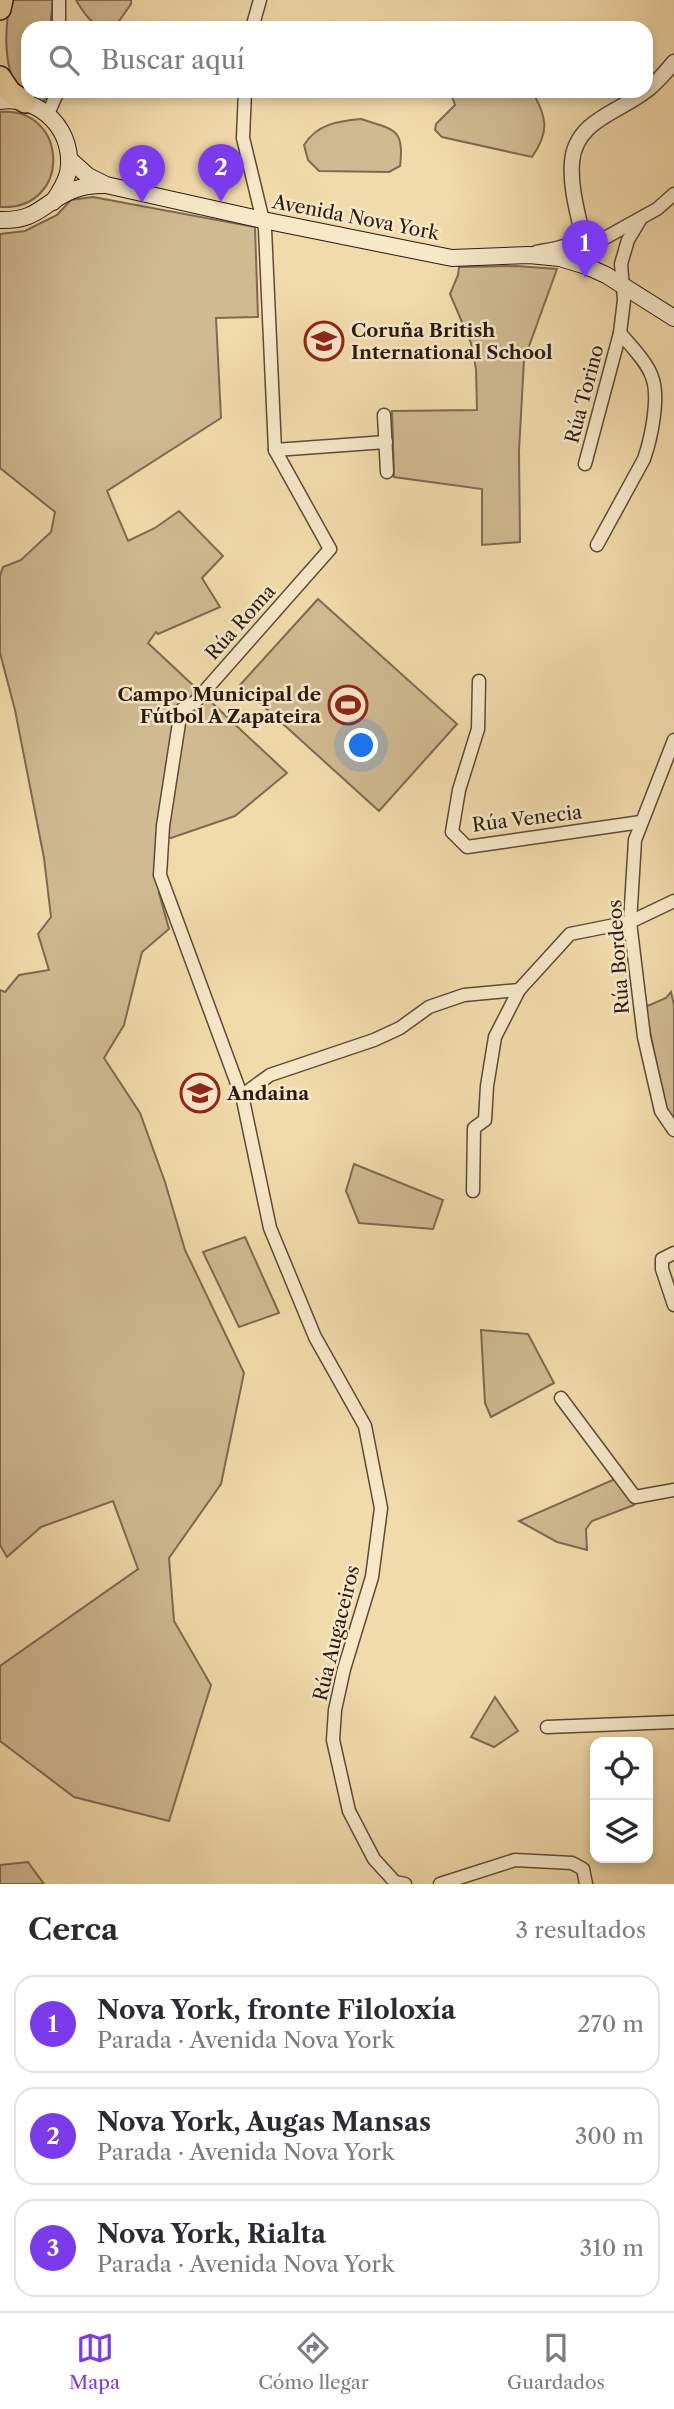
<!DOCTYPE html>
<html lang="es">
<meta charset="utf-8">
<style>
body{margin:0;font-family:"Libre Caslon Text",serif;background:#f7f7f7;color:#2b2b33}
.controls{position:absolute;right:21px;bottom:21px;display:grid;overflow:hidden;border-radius:14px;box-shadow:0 4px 10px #0003}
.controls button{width:63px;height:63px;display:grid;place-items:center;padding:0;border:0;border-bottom:2px solid #e1e1e2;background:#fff;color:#2b2b33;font:35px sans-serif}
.you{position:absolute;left:362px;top:746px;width:24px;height:24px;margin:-18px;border:5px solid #fff;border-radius:50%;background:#1a73e8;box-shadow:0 0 0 10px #1a73e833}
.badge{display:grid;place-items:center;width:46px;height:46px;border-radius:50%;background:#7c3aed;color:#fff;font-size:23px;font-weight:700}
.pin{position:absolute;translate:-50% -58px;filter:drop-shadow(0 2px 4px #0008)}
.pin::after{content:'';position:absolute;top:37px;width:24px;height:21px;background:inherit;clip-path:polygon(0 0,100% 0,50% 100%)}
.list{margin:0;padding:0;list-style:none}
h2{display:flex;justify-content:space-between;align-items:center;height:91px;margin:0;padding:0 28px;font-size:30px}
h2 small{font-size:23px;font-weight:400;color:#7c7c81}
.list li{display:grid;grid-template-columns:46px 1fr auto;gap:21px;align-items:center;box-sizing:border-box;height:98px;margin:0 14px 14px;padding:0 14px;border:2px solid #e1e1e2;border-radius:21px}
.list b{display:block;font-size:26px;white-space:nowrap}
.list p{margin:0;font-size:23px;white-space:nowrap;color:#7c7c81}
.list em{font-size:23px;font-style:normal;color:#7c7c81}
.icon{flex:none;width:38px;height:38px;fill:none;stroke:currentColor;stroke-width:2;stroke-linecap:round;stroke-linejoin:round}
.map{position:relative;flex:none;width:674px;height:1884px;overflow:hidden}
.search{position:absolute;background:#fff;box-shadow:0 4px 10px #0003;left:21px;right:21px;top:21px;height:77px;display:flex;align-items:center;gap:18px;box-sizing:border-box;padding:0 24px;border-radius:21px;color:#7c7c81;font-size:26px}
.sheet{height:427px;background:#fff}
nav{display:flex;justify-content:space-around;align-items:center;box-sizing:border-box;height:98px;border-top:2px solid #e1e1e2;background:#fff;font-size:19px;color:#7c7c81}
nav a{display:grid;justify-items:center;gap:4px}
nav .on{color:#7c3aed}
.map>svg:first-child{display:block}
.green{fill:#d0ba91;stroke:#7e6a50;stroke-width:2}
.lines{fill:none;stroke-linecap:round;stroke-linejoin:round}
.minor-casing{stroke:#5d4a37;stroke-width:15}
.tertiary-casing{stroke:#5d4a37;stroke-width:17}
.secondary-casing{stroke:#2b1a10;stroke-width:18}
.motorway-casing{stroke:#2b1a10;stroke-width:24}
.minor{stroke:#f7e8c8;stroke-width:12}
.tertiary{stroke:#f7e8c8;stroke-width:14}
.secondary{stroke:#f7e8c8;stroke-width:16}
.motorway{stroke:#f2dbab;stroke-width:21}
.labels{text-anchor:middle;stroke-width:5;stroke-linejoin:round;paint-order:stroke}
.street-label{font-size:19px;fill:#2b1a10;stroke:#f7e8c8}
.poi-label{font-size:19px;font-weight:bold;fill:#2b1a10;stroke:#f7e8c8;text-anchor:start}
</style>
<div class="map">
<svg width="674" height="1884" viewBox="0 0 674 1884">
<rect width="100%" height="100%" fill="#f2dbab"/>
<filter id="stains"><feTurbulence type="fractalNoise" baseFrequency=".00286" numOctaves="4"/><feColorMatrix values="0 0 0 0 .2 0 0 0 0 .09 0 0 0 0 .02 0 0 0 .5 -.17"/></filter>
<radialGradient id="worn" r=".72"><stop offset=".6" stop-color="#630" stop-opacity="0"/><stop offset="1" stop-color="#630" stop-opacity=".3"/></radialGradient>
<g class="green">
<path d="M12,0h41l-3,28h-22v63h24l-9,11c-6,-3 -15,-6 -20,-10 -21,-16 -19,-69 -11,-92z"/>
<path d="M76,0h55v4l-17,24c-21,0 -28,-11 -38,-28z"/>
<path d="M450,91h82c15,26 18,40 0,66l-90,-20 -7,-7 1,-6 19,-19z"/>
<path d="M0,112c69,-6 73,99 0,95z"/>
<path d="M361,119c32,11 44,8 39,47l-11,6 -70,-1 -11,-11 -4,-15c13,-21 34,-24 57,-26z"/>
<path d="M93,197l162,30 3,90 -42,1 5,100 -114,73 21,50 27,-13 24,-17 44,45 -21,22 18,29 -62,27 -2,-2 -8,11 139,130 -52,43 -64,22 -4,-1 -8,56 10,36 -27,23 -18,73 -20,33 36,55 25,69 20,68 59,123 -23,111 -52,74 5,63 37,64 -42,136 -95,-24 -74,-56v-75l138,-97 -25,-68 -72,26 -34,30 -7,-12v-555l5,2 14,-17 30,-5 -11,-36 13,-17 -7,-59 -29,-148 -15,-57v-77l3,-9 18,-7 30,-28 4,-20 -55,-44v-234l25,-3 32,-16 14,-15z"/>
<path d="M516,266l41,3 -33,91 -5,91 1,91 -38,3v-56l-88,-12 -2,-66 85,-1 -1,-41 -5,-26 -21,-49 8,-19 1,-8z"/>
<path d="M318,599l139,125 -78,87 -139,-126z"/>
<path d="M671,992l3,13v115l-8,-10 -21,-103 21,-9z"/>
<path d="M354,1164l89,36 -10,29 -74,-6 -13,-32z"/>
<path d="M245,1237l34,76 -40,14 -36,-75z"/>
<path d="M481,1330l47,4 26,49 -63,34 -6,-14z"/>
<path d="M615,1479l19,26 -42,16 -6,8 1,21 -30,-8 -38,-21z"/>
<path d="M495,1697l23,34 -24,16 -23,-10z"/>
<path d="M28,1862l16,22h-44v-19z"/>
</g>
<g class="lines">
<defs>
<g id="minor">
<path d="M59,28v-28"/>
<path d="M252,28l8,-28"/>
<path d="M48,114l10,-23"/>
<path d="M536,252c15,-3 38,-5 46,-19"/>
<path d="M574,259l10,1 10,-16 63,-35 17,-15"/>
<path d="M384,415l3,57"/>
<path d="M275,450l111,-8"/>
<path d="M585,464l35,-131 4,-33 -3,-36 7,-24 12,-20"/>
<path d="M597,545l47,-86c7,-20 16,-62 8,-82 -5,-15 -21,-31 -32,-44"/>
<path d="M479,681l-1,48 -19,61 -7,42 15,15 174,-25"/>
<path d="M674,740l-39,100 -5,82 14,115 17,74 13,19"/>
<path d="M239,1089l-79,-214 3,-49 18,-116 14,-8 135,-153 -55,-99 -10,-221 -22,-91 2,-47"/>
<path d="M248,1091l22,-16 104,-35 26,-12 29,-21 35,-12 55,-5 51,-56 60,-12 44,-21"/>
<path d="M243,1100l27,128 45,109 50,89 16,82 -9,69 -28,92 -9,41 -2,30 16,71 25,48 21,23 10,2"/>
<path d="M473,1191l1,-63 11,-8 2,-34 8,-49 24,-47"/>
<path d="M674,1253l-12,6v10l12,36"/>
<path d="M561,1398l74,99 39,-7"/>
<path d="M547,1727l127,-5"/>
<path d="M440,1884l75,-24 57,3 11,6 3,15"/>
</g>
<path id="tertiary" d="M582,233c-5,-23 -12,-47 -10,-71 3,-40 44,-49 71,-69 12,-8 22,-20 31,-31"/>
<g id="secondary">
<path d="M0,101c41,-6 76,31 68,72 -3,11 -9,20 -15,29"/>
<path d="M69,159l19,17 18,9 157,35 189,38 77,-3 31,3 26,8 20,9 68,43"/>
<path d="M0,220c38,1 41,-16 71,-29 11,-5 21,-6 33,-6"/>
</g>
<g id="motorway">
<path d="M0,9l2,-9"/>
<path d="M0,77l10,15 15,10"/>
</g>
</defs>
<use href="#minor" class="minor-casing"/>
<use href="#tertiary" class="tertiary-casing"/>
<use href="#secondary" class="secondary-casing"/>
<use href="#motorway" class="motorway-casing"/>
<use href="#minor" class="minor"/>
<use href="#tertiary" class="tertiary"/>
<use href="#secondary" class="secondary"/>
<use href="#motorway" class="motorway"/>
</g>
<defs>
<symbol id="school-ring" viewBox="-11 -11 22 22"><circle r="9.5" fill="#f7e8c8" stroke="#8f2418" stroke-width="1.5"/><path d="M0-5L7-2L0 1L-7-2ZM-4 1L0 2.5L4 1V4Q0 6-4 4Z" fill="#8f2418"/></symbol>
<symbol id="stadium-ring" viewBox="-11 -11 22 22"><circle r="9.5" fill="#f7e8c8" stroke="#8f2418" stroke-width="1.5"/><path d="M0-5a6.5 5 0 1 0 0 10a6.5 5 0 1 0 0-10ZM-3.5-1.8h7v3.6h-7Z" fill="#8f2418"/></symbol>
</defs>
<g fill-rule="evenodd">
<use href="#school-ring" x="302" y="319" width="44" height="44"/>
<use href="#stadium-ring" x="326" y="683" width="44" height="44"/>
<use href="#school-ring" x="178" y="1071" width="44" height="44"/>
</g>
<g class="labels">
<g class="street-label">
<text transform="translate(356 217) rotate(11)" y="7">Avenida Nova York</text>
<text transform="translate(584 394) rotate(-75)" y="7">Rúa Torino</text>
<text transform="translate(240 622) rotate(-48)" y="7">Rúa Roma</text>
<text transform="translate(527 818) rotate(-7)" y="7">Rúa Venecia</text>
<text transform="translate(618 957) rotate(-94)" y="7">Rúa Bordeos</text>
<text transform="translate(336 1633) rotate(-76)" y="7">Rúa Augaceiros</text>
</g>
<g class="poi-label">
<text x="351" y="337">Coruña British<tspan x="351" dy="22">International School</tspan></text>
<text x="321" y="701" text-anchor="end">Campo Municipal de<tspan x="321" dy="22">Fútbol A Zapateira</tspan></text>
<text x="227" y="1100">Andaina</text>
</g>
</g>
<rect width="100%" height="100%" filter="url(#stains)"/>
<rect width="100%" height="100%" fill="url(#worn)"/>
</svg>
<div class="controls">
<button><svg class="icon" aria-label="locate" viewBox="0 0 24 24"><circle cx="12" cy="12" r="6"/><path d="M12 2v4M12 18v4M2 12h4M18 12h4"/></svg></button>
<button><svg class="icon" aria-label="layers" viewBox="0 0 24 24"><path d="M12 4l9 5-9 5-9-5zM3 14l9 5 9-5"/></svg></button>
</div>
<div class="you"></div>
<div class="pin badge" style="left:585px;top:278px">1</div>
<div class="pin badge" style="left:221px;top:202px">2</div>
<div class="pin badge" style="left:142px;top:203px">3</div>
<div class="search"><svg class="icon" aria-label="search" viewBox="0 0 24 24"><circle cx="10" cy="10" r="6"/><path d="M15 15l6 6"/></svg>Buscar aquí</div>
</div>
<section class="sheet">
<h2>Cerca<small>3 resultados</small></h2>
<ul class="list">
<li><span class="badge">1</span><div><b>Nova York, fronte Filoloxía</b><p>Parada · Avenida Nova York</p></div><em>270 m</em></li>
<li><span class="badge">2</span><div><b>Nova York, Augas Mansas</b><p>Parada · Avenida Nova York</p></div><em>300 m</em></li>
<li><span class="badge">3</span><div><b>Nova York, Rialta</b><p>Parada · Avenida Nova York</p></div><em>310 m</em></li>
</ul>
</section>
<nav>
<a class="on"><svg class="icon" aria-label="map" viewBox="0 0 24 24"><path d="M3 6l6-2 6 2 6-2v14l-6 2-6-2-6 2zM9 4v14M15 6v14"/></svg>Mapa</a>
<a><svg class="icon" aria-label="directions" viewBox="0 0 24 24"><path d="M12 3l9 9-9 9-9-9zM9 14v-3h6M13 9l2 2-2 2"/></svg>Cómo llegar</a>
<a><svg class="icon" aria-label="saved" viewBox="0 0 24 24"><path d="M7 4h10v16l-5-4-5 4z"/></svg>Guardados</a>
</nav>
